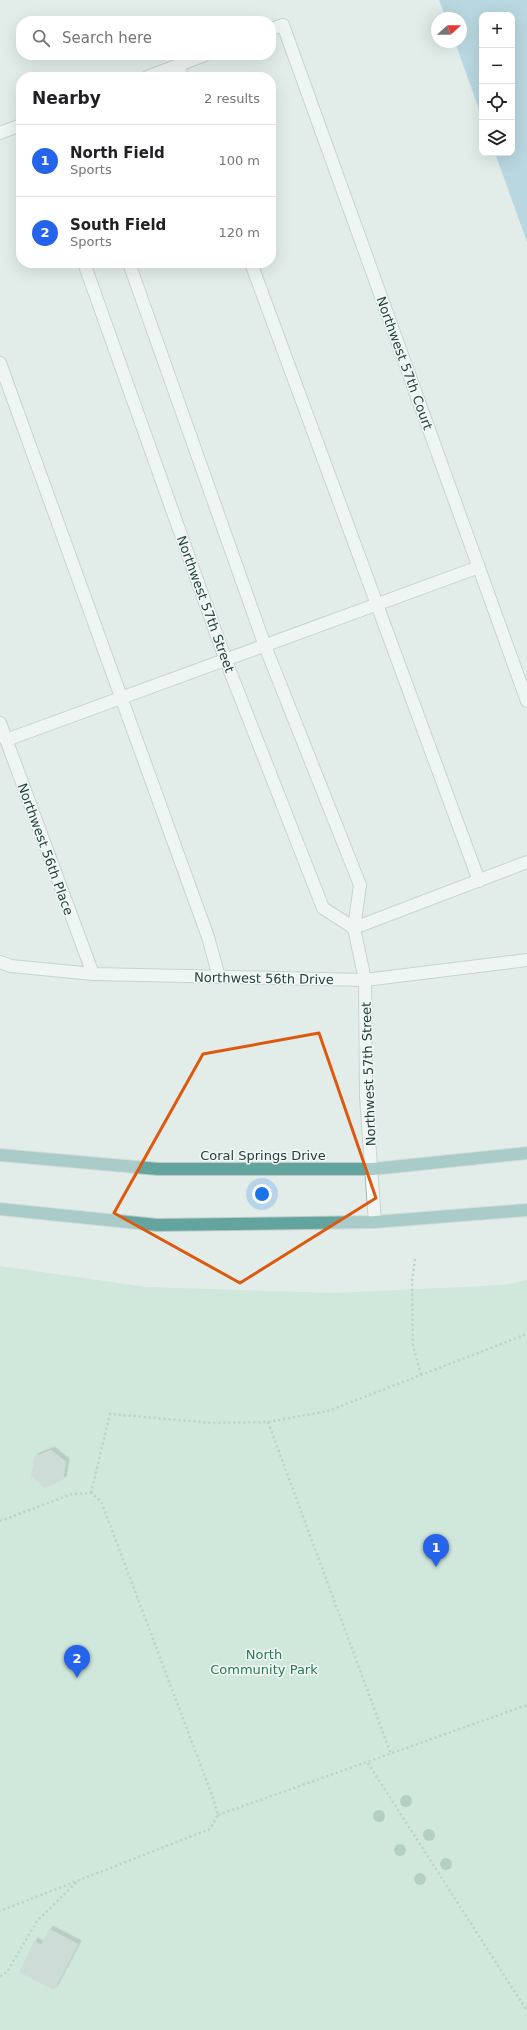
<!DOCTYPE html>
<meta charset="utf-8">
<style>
body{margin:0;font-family:"DejaVu Sans",sans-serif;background:#f2f2f2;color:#202124}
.controls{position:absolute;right:12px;top:12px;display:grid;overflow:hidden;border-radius:8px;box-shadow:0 4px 16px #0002}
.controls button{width:36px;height:36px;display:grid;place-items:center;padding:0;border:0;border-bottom:1px solid #e0e0e0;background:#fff;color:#202124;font:20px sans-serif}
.compass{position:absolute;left:431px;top:12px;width:36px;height:36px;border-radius:50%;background:#fff;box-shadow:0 4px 16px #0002;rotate:69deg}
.you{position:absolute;left:262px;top:1194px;width:14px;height:14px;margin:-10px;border:3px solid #fff;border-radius:50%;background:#1a73e8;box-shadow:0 0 0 6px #1a73e833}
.badge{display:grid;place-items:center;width:26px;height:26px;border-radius:50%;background:#2563eb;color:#fff;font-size:13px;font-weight:700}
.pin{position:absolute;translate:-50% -33px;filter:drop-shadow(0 1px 2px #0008)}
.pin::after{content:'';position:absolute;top:21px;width:14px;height:12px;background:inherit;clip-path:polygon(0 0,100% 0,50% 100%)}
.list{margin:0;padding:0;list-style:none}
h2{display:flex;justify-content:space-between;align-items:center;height:52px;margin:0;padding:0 16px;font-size:17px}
h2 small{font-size:13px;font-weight:400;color:#757577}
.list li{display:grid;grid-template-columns:26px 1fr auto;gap:12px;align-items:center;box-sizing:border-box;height:72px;padding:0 16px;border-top:1px solid #e0e0e0}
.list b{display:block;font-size:15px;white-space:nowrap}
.list p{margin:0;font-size:13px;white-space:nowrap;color:#757577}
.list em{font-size:13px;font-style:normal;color:#757577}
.icon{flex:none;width:22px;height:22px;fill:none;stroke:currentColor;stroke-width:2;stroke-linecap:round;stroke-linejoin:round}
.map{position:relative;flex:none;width:527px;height:2030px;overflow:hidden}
.search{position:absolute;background:#fff;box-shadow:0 4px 16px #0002;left:16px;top:16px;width:260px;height:44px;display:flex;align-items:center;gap:10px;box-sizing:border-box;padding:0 14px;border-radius:16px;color:#757577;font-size:15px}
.panel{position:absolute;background:#fff;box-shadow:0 4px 16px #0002;left:16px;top:72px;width:260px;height:196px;border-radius:16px}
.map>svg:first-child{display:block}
.green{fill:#badfca}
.water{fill:#87bcd4}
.building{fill:#b7c8c3;filter:url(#shadow)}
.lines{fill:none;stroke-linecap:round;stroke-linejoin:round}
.minor-casing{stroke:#a4b5b2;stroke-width:14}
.major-casing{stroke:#c1c9c8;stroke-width:14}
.path{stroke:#81b2ab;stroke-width:2.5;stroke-dasharray:2 3;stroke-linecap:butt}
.minor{stroke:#fff;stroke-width:12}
.major{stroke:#64a49f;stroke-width:12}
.tree{fill:#7cac98}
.marked{fill:none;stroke:#de580e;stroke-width:3;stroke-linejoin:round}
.labels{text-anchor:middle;stroke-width:3;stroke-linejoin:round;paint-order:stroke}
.street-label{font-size:13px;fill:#213f3c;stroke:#f2f9f7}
.park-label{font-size:13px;fill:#297754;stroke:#f2f9f7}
</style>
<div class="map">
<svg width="527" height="2030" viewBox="0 0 527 2030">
<defs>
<filter id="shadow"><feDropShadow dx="3.5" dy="-3.5" stdDeviation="0" flood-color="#0004"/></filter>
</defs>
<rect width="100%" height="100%" fill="#e2edea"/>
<path class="green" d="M0,1266l146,21 188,6 170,-8 23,-5v750h-527z"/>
<path class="water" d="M439,0h88v242l-32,-89h17v-138h-30v103l-27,-76h6v-24h-15z"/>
<g class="building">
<path d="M51,1450l15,12 -3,18 -18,8 -14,-11 3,-20z"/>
<path d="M49,1929l29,15 -24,46 -35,-18 15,-31 7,4z"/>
</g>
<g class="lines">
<defs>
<g id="minor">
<path d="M271,29l12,-4 244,676"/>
<path d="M178,65l4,12"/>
<path d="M147,77l58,-22"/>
<path d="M0,133l21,-8"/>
<path d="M84,263l142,398 97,247 31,20"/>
<path d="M129,263l136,383 95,239 -6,43 11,52 1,117 9,125"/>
<path d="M251,263l228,618"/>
<path d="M0,363l208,574 11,40"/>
<path d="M0,723l93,251"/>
<path d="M6,740l473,-173"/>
<path d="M354,928l173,-66"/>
<path d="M0,962l11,4 82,8 272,6 162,-20"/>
</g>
<g id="major">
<path d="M0,1155l158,14h215l154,-16"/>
<path d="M0,1209l157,16 218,-3 152,-12"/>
</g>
</defs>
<use href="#minor" class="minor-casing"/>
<use href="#major" class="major-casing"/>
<g class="path">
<path d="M415,1259l-3,23 1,64 8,28"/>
<path d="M268,1422l123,332"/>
<path d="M91,1493l19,-79 102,9 56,-1 60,-11 199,-77"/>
<path d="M0,1521l72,-27 19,-1 10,8 112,297 5,17 -8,14 -210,82"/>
<path d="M368,1763l159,248"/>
<path d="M218,1815l309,-110"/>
<path d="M0,1976l7,-4 30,-51 41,-40"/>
</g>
<use href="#minor" class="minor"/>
<use href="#major" class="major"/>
</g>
<g class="tree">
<circle cx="406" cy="1801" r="6"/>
<circle cx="379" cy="1816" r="6"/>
<circle cx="429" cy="1835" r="6"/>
<circle cx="400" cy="1850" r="6"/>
<circle cx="446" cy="1864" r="6"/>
<circle cx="420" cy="1879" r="6"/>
</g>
<path d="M0 0H527V2030H0ZM319,1033l57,165 -136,85 -126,-70 89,-159z" fill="#e2edea" fill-opacity=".55" fill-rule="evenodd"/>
<path class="marked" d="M319,1033l57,165 -136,85 -126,-70 89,-159z"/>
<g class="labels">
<g class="street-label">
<text transform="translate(405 363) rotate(70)" y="5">Northwest 57th Court</text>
<text transform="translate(206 604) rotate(70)" y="5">Northwest 57th Street</text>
<text transform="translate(46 849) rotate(70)" y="5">Northwest 56th Place</text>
<text transform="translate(264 978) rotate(1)" y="5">Northwest 56th Drive</text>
<text transform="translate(368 1074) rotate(-92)" y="5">Northwest 57th Street</text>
<text x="263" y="1160">Coral Springs Drive</text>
</g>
<g class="park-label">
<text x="264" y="1659">North<tspan x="264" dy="15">Community Park</tspan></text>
</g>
</g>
</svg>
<div class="controls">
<button>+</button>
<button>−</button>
<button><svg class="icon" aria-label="locate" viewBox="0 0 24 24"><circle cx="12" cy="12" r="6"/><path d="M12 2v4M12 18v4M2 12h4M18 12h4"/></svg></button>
<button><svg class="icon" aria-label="layers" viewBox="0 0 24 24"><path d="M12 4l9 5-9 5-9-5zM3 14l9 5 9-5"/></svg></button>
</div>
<svg class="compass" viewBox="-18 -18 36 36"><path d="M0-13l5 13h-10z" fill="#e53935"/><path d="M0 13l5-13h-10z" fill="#757577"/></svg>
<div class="you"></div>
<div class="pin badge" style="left:436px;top:1567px">1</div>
<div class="pin badge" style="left:77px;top:1678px">2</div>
<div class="search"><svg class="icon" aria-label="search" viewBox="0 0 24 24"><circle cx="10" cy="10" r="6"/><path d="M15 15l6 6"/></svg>Search here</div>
<section class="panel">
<h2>Nearby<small>2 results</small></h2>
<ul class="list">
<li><span class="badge">1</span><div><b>North Field</b><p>Sports</p></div><em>100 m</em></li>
<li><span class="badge">2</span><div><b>South Field</b><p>Sports</p></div><em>120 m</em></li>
</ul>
</section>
</div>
